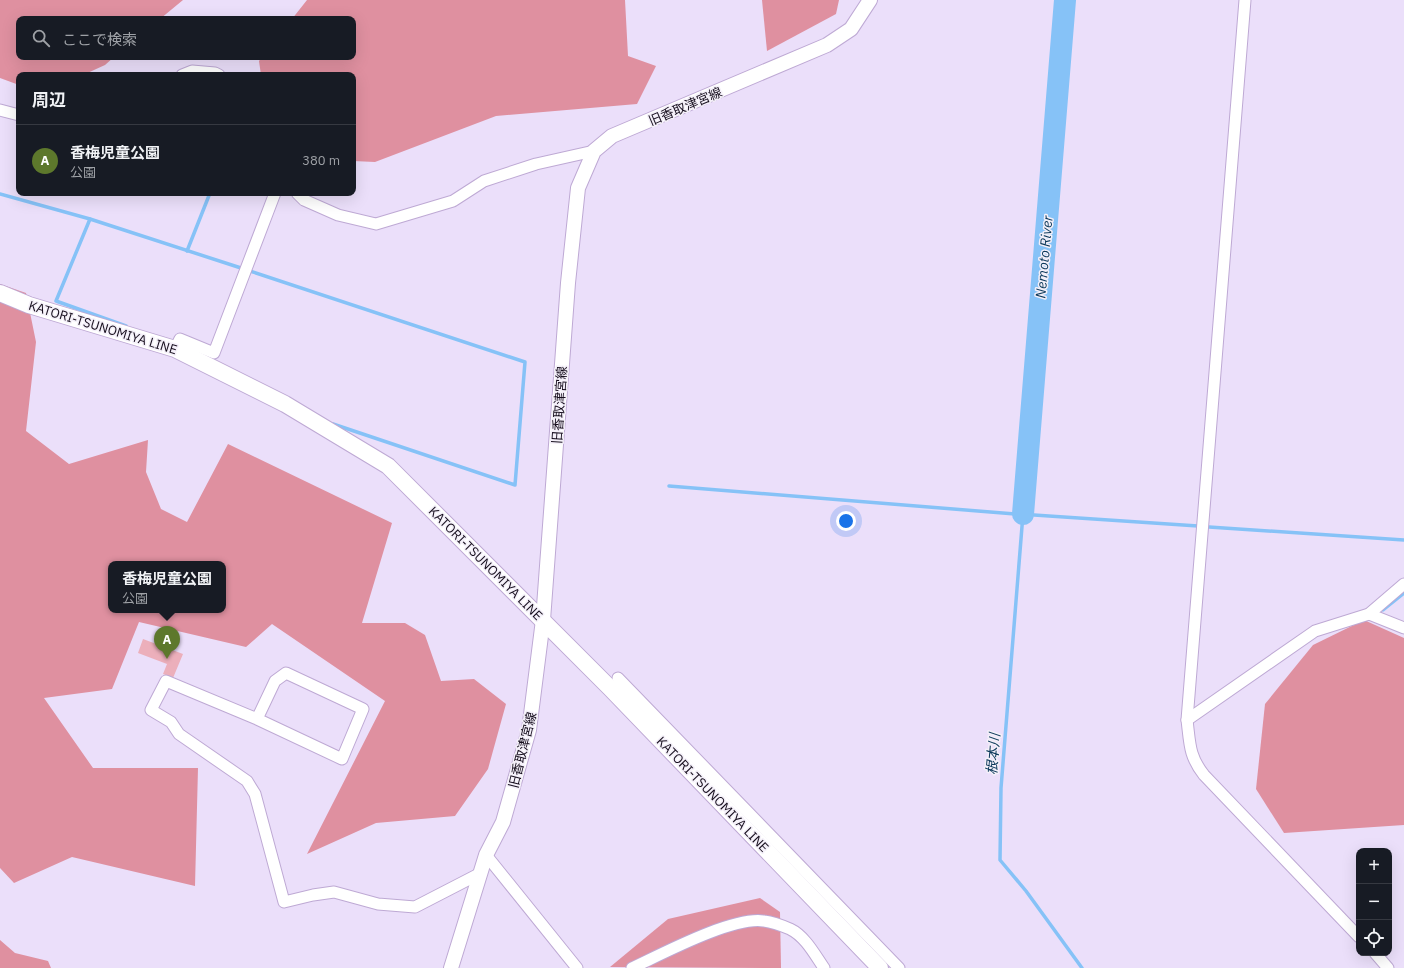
<!DOCTYPE html>
<html lang="ja">
<meta charset="utf-8">
<style>
body{margin:0;font-family:"IBM Plex Sans","Noto Sans JP",sans-serif;background:#242831;color:#f1f3f6}
.controls{position:absolute;right:12px;bottom:12px;display:grid;overflow:hidden;border-radius:8px;box-shadow:0 4px 16px #0002}
.controls button{width:36px;height:36px;display:grid;place-items:center;padding:0;border:0;border-bottom:1px solid #363941;background:#171b24;color:#f1f3f6;font:20px sans-serif}
.you{position:absolute;left:846px;top:521px;width:14px;height:14px;margin:-10px;border:3px solid #fff;border-radius:50%;background:#1a73e8;box-shadow:0 0 0 6px #1a73e833}
.badge{display:grid;place-items:center;width:26px;height:26px;border-radius:50%;background:#5d782c;color:#fff;font-size:13px;font-weight:700}
.pin{position:absolute;translate:-50% -33px;filter:drop-shadow(0 1px 2px #0008)}
.pin::after{content:'';position:absolute;top:21px;width:14px;height:12px;background:inherit;clip-path:polygon(0 0,100% 0,50% 100%)}
.popup{position:absolute;left:108px;top:561px;width:118px;height:52px;box-sizing:border-box;display:grid;place-content:center;border-radius:8px;background:#171b24;filter:drop-shadow(0 1px 3px #0005);font-size:13px;white-space:nowrap;color:#9ea1a6}
.popup b{font-size:15px;color:#f1f3f6}
.popup::after{content:'';position:absolute;left:50%;top:100%;margin-left:-8px;border:8px solid transparent;border-top-color:#171b24}
.list{margin:0;padding:0;list-style:none}
h2{display:flex;justify-content:space-between;align-items:center;height:52px;margin:0;padding:0 16px;font-size:17px}
h2 small{font-size:13px;font-weight:400;color:#9ea1a6}
.list li{display:grid;grid-template-columns:26px 1fr auto;gap:12px;align-items:center;box-sizing:border-box;height:72px;padding:0 16px;border-top:1px solid #363941}
.list b{display:block;font-size:15px;white-space:nowrap}
.list p{margin:0;font-size:13px;white-space:nowrap;color:#9ea1a6}
.list em{font-size:13px;font-style:normal;color:#9ea1a6}
.icon{flex:none;width:22px;height:22px;fill:none;stroke:currentColor;stroke-width:2;stroke-linecap:round;stroke-linejoin:round}
.map{position:relative;flex:none;width:1404px;height:968px;overflow:hidden}
.search{position:absolute;background:#171b24;box-shadow:0 4px 16px #0002;left:16px;top:16px;width:340px;height:44px;display:flex;align-items:center;gap:10px;box-sizing:border-box;padding:0 14px;border-radius:8px;color:#9ea1a6;font-size:15px}
.panel{position:absolute;background:#171b24;box-shadow:0 4px 16px #0002;left:16px;top:72px;width:340px;height:124px;border-radius:8px}
.map>svg:first-child{display:block}
.green{fill:#ecafbb}
.forest{fill:#df90a0;fill-rule:evenodd}
.lines{fill:none;stroke-linecap:round;stroke-linejoin:round}
.stream{stroke:#86c2f7;stroke-width:3.5}
.river{stroke:#86c2f7;stroke-width:22}
.minor-casing{stroke:#bea9d4;stroke-width:13}
.tertiary-casing{stroke:#bea9d4;stroke-width:16}
.secondary-casing{stroke:#bea9d4;stroke-width:18}
.minor{stroke:#fff;stroke-width:11}
.tertiary{stroke:#fff;stroke-width:14}
.secondary{stroke:#fff;stroke-width:16}
.labels{text-anchor:middle;stroke-width:3;stroke-linejoin:round;paint-order:stroke}
.street-label{font-size:13px;fill:#150d1c;stroke:#f4f0f9}
.water-label{font-size:14px;font-style:italic;fill:#0c395b;stroke:#f4f0f9}
</style>
<div class="map">
<svg width="1404" height="968" viewBox="0 0 1404 968">
<rect width="100%" height="100%" fill="#ebdffa"/>
<path class="green" d="M143,639l40,15 -10,24 -10,-4 4,-10 -29,-11z"/>
<g class="forest">
<path d="M0,0h183l-23,19h-141v38h95l-9,8 -22,10h-64v10l-19,-7z"/>
<path d="M307,0h318l3,56 28,10 -19,38 -141,12 -121,46 -22,-1v-86h-92l-2,-14 3,-4h91v-38h-61z"/>
<path d="M762,0h77l-3,14 -69,37z"/>
<path d="M0,284l26,9 10,49 -10,89 43,33 79,-24 -2,32 15,37 26,13 41,-78 164,79 -30,100h43l20,12 16,46 33,-2 32,25 -18,65 -33,47 -79,7 -69,31 78,-153 -113,-77 -26,23 -107,-25 -27,67 -68,9 49,70h105l-3,118 -123,-29 -58,26 -14,-15zM111,564h112v46h-112z"/>
<path d="M1364,620l40,18v187l-120,8 -28,-44 9,-85 48,-59z"/>
<path d="M760,898l20,14 1,56 -171,-1 58,-48z"/>
<path d="M0,940l15,13 33,8 3,7h-51z"/>
</g>
<g class="lines">
<g class="stream">
<path d="M0,194l90,25 151,49"/>
<path d="M90,219l-34,82 70,25"/>
<path d="M187,251l23,-58"/>
<path d="M250,271l275,91 -10,123 -182,-61"/>
<path d="M669,486l346,28"/>
<path d="M1023,514l-22,274 -1,72 26,31 56,77"/>
<path d="M1034,515l164,11"/>
<path d="M1209,527l195,13"/>
<path d="M1383,610l21,-17"/>
</g>
<path class="river" d="M1023,514l42,-514"/>
<defs>
<g id="minor">
<path d="M1245,0l-58,720c3,24 2,36 17,55l155,162"/>
<path d="M182,75l10,-4 23,2 4,2"/>
<path d="M0,110l19,5"/>
<path d="M297,193l7,7 34,15 38,9 77,-23 31,-20 52,-17 58,-13"/>
<path d="M175,349l5,-10 34,14 61,-160"/>
<path d="M1369,614l35,14"/>
<path d="M618,678l281,290"/>
<path d="M257,719l18,-38 11,-8 77,36 -21,50 -85,-40 -91,-38 -15,29 20,12 8,12 68,47 8,13 29,108 29,-7 21,-3 44,12 37,3 64,-33"/>
<path d="M1187,720l128,-89 54,-17 35,-30"/>
<path d="M486,855l91,113"/>
<path d="M1375,953l13,15"/>
<path d="M632,968c30,-14 101,-52 132,-47 8,1 19,5 26,8 15,7 25,26 34,39"/>
</g>
<path id="tertiary" d="M451,968l35,-113 17,-33 26,-92 14,-110 25,-337 10,-95 16,-37 18,-15 215,-91 24,-16 19,-29"/>
<path id="secondary" d="M0,293l29,12 146,44 110,55 103,62 222,222 270,280"/>
</defs>
<use href="#minor" class="minor-casing"/>
<use href="#tertiary" class="tertiary-casing"/>
<use href="#secondary" class="secondary-casing"/>
<use href="#minor" class="minor"/>
<use href="#tertiary" class="tertiary"/>
<use href="#secondary" class="secondary"/>
</g>
<g class="labels">
<g class="street-label">
<text transform="translate(685 106) rotate(-23)" y="5">旧香取津宮線</text>
<text transform="translate(103 327) rotate(17)" y="5">KATORI-TSUNOMIYA LINE</text>
<text transform="translate(559 405) rotate(-86)" y="5">旧香取津宮線</text>
<text transform="translate(486 563) rotate(45)" y="5">KATORI-TSUNOMIYA LINE</text>
<text transform="translate(522 750) rotate(-76)" y="5">旧香取津宮線</text>
<text transform="translate(713 794) rotate(46)" y="5">KATORI-TSUNOMIYA LINE</text>
</g>
<g class="water-label">
<text transform="translate(1044 257) rotate(-85)" y="5">Nemoto River</text>
<text transform="translate(993 754) rotate(-85)" y="5">根本川</text>
</g>
</g>
</svg>
<div class="controls">
<button>+</button>
<button>−</button>
<button><svg class="icon" aria-label="locate" viewBox="0 0 24 24"><circle cx="12" cy="12" r="6"/><path d="M12 2v4M12 18v4M2 12h4M18 12h4"/></svg></button>
</div>
<div class="you"></div>
<div class="pin badge" style="left:167px;top:659px">A</div>
<div class="popup"><b>香梅児童公園</b>公園</div>
<div class="search"><svg class="icon" aria-label="search" viewBox="0 0 24 24"><circle cx="10" cy="10" r="6"/><path d="M15 15l6 6"/></svg>ここで検索</div>
<section class="panel">
<h2>周辺<small></small></h2>
<ul class="list">
<li><span class="badge">A</span><div><b>香梅児童公園</b><p>公園</p></div><em>380 m</em></li>
</ul>
</section>
</div>
